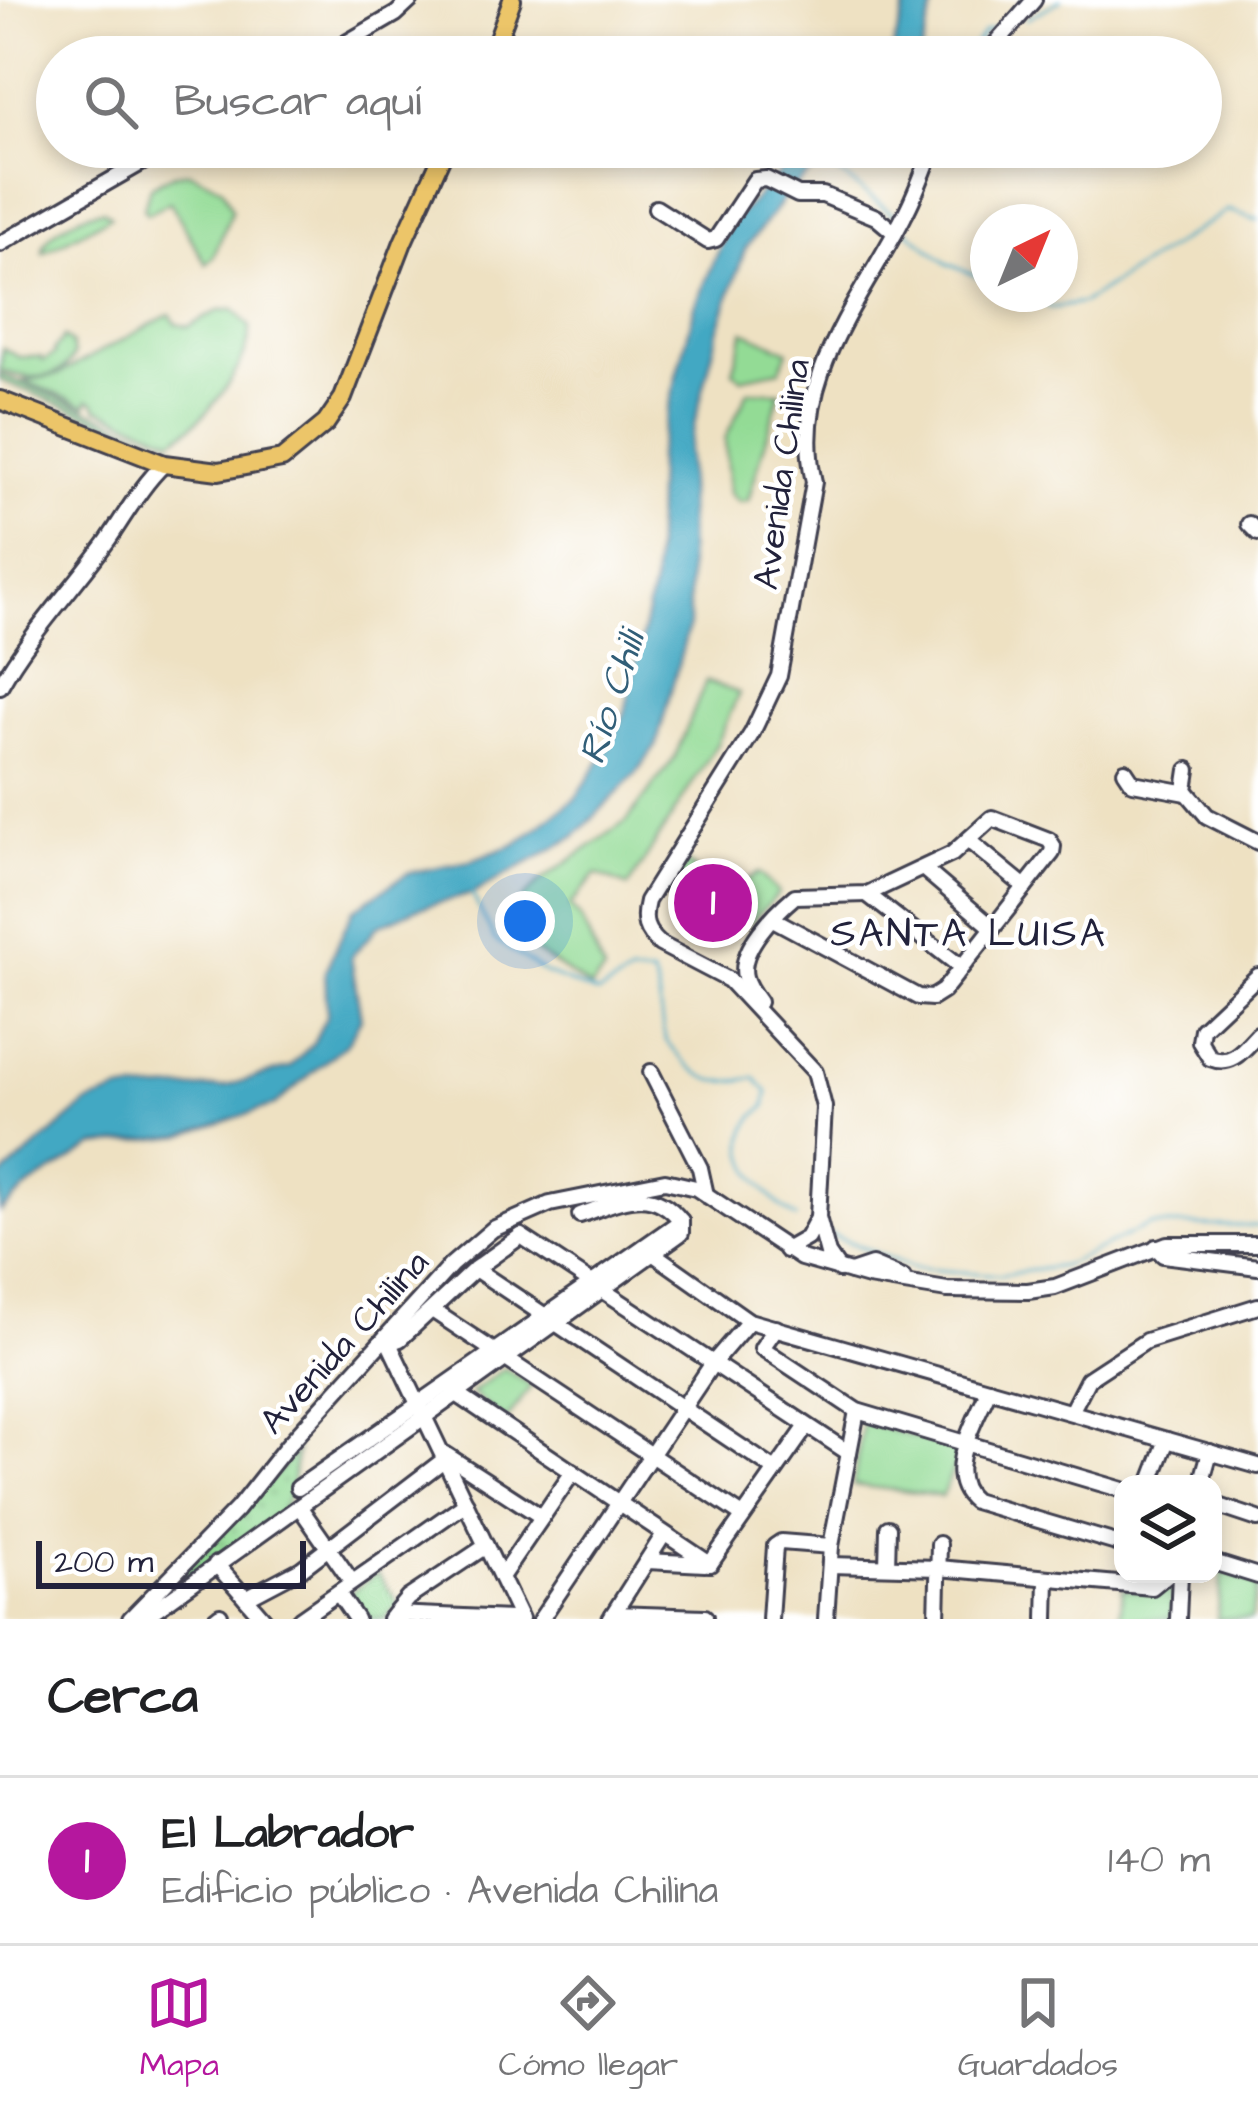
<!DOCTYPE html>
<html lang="es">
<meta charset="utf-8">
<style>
body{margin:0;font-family:"Architects Daughter",sans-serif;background:#f6f6f6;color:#202124}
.controls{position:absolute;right:36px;bottom:36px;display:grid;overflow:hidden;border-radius:24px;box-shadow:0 6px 18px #0003}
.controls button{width:108px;height:108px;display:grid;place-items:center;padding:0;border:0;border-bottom:3px solid #e0e0e0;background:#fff;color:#202124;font:60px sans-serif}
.compass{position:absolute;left:970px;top:204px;width:108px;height:108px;border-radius:50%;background:#fff;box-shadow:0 6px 18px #0003;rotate:43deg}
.scale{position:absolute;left:36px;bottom:30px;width:270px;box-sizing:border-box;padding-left:12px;border:6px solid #22223b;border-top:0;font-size:33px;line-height:42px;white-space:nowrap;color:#22223b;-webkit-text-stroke:9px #fff;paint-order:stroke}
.you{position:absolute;left:525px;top:921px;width:42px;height:42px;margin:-30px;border:9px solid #fff;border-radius:50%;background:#1a73e8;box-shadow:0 0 0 18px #1a73e833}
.badge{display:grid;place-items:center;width:78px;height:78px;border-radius:50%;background:#b5179e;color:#fff;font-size:39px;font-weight:700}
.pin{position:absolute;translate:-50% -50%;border:6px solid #fff;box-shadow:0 3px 12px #0006}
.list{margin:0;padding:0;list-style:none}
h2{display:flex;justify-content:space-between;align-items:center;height:156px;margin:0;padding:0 48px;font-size:51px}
h2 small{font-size:39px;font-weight:400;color:#757577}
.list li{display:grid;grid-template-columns:78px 1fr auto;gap:36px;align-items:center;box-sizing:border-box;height:168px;padding:0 48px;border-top:3px solid #e0e0e0}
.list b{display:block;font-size:45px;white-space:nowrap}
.list p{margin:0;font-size:39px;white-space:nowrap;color:#757577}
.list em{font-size:39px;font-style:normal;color:#757577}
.icon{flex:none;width:66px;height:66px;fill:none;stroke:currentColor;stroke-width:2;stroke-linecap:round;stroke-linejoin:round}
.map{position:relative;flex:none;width:1258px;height:1619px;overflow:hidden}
.search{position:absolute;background:#fff;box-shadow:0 6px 18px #0003;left:36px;right:36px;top:36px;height:132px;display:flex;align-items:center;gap:30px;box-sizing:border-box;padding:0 42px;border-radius:66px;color:#757577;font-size:45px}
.sheet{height:324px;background:#fff}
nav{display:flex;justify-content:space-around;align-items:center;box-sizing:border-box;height:168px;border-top:3px solid #e0e0e0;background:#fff;font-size:33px;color:#757577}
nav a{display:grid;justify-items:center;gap:6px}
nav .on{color:#b5179e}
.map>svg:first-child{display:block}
.green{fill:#93db95;stroke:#5a7e68;stroke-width:3}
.garden{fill:url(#garden-dots);stroke:#5a7e68;stroke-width:3}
.water{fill:#43a8c3;stroke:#32657f;stroke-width:3}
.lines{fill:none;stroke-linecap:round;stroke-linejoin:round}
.stream{stroke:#43a8c3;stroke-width:3}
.minor-casing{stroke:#413f4f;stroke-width:20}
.major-casing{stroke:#413f4f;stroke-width:22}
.minor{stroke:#fff;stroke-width:14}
.major{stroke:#ecc569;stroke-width:16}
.labels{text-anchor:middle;stroke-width:9;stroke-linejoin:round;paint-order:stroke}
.street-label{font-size:36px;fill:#22223b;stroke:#fff}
.water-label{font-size:39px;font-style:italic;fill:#315e78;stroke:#fff}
.neighbourhood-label{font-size:39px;letter-spacing:3px;fill:#22223b;stroke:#fff}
</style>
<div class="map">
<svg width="1258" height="1619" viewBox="0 0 1258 1619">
<defs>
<pattern id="garden-dots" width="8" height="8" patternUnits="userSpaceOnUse" patternTransform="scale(3)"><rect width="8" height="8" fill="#93db95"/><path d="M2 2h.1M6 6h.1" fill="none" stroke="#7ebc81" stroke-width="1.8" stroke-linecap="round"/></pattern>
</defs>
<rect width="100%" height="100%" fill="#fff"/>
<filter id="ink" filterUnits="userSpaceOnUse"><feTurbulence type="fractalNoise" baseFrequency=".00833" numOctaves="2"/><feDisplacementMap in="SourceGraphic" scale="24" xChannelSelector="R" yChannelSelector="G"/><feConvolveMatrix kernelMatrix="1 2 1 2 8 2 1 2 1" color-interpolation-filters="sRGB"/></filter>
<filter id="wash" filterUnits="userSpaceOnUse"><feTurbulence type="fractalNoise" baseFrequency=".004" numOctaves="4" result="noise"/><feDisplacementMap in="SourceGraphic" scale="48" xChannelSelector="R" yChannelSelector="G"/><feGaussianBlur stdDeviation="2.7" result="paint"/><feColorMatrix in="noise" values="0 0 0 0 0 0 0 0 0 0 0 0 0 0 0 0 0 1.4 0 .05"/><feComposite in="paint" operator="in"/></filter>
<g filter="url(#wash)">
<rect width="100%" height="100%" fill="#eee1c2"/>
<g class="green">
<path d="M190,172l32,16 10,22 -18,46 -8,8 -36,-62 -23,12 -3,-6 6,-21 24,-13z"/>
<path d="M103,210l8,6 -68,37c-1,-21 40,-41 60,-43z"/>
<path d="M220,310h14l16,17c1,36 -46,98 -78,112l-75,-31 -3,-6 -6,-2 -2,6 -62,-25 33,-6 113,-61 6,10 12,3z"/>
<path d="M744,331l44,20 -8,19 -39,8 -8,-7z"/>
<path d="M64,337l8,7 2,11c-13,28 -49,25 -74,15l3,-22 16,9h22l2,4 12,-7 -1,-4z"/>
<path d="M0,374l174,72 -3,3 -171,-69z"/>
<path d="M748,391l32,1 -32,109 -10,1 -9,-9 -4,-54z"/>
<path d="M706,681l33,12 -22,51 -89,143 -32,-13 -26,32 11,13 23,53 -13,16 -64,-42 -27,-23 39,-41 88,-61 47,-62z"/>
<path d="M682,859l39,29 -30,25 -27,-23z"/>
<path d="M759,873l20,20 -31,32 -4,-5 -11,8 -22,-26z"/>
<path d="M504,1368l27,18 -25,35 -35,-28z"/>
<path d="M863,1422l98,29 -19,45 -89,-11z"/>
<path d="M1222,1572l36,13 -7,34h-34z"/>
<path d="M377,1573l22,31 -14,15h-24l-12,-25z"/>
<path d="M1173,1577l-2,42h-51l3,-30 33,4z"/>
</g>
<path class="garden" d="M297,1451l-6,37 -9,26 -132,93z"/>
<g class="water">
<path d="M908,0h27l-15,56 -30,1z"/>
<path d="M805,147h35l-51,45 -44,57 -27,82 -30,118 1,176 -33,121 -20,28 -62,63 -102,57 -56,15 -38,17 -27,31 10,61 -13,24 -73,63 -93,31 -88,10 -63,39 -31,27v-34l86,-74 33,-12 104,-5 67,-20 23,-24 14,-28 -2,-44 28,-61 55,-37 62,-12 46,-17 59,-45 33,-50 17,-37 29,-132 3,-126 38,-148 35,-82z"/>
</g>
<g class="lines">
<g class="stream">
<path d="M1026,19l35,-19"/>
<path d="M931,57l14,-5 13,5 10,-3 16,-22 22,-7"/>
<path d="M822,160l74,56"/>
<path d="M905,229l41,34 42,18"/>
<path d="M1024,294l27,14 32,-5 145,-93 30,10"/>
<path d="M472,894l23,46 50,33 53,21 32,-19h22c11,21 6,44 14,65 3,7 14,16 19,22 27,25 36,20 70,16l13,14 -3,15c-47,35 -5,86 31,111"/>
<path d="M830,1234l83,34 87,7 62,-9 88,-41 108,1"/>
</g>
</g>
</g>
<g filter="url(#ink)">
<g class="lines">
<defs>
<g id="minor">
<path d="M322,57l74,-43 15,-14"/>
<path d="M984,57l50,-57"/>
<path d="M656,208l52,33 8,-2 39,-59 11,-1 32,16h25l53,22 19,16"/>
<path d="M0,244l169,-97"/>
<path d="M1249,524l9,9"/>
<path d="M0,686c30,-53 72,-96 108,-146 18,-26 33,-54 56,-76"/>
<path d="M1188,770l-3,20 22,26 51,26"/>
<path d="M1125,771l8,12 54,10"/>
<path d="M969,841l56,46"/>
<path d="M925,870l68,58"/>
<path d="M867,894l94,73"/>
<path d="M1258,976l-56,53 -2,13 10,16c22,9 34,-9 48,-24"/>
<path d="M759,1002c-5,-7 -12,-16 -14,-25 -7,-28 31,-65 50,-81l72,-2 85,-40 40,-36 57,22 4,6 -1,7 -109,138 -11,7 -14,-1 -145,-78"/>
<path d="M651,1072l49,96 6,27"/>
<path d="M580,1215c38,-13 72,-33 101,6"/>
<path d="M644,1247l105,74 509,145"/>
<path d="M1156,1247l7,8 95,12"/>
<path d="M786,1250l21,-12 11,-21"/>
<path d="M475,1269l299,200"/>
<path d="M839,1270l-11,-16 -10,-37 6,-110 -9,-35 -86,-92 -69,-36c-15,-13 -18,-23 -13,-43l105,-168 27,-57 35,-194c-24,-103 47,-181 90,-266 12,-22 20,-46 29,-69"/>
<path d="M851,1272l21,-7 31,13"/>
<path d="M432,1310l311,206"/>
<path d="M776,1328l-14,20 95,63 266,79"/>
<path d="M386,1337l135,282"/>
<path d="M389,1343l11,-4 75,-70 46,-33 328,217"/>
<path d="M989,1389c-13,32 -48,85 -15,112l149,44"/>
<path d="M455,1393l255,171"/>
<path d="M1071,1412l17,-33 58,-38 112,-35"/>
<path d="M445,1454l97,63"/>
<path d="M1150,1484l17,-44"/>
<path d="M1201,1484l9,-32"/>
<path d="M298,1488l383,-267"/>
<path d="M1213,1504l45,15"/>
<path d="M301,1509l51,73"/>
<path d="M647,1561l58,3"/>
<path d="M1213,1562l45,14"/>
<path d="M216,1564l48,55"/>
<path d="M710,1564l97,-138"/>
<path d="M830,1565l109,3 213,19 16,-13"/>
<path d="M887,1566l1,-38"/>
<path d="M501,1577l72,-105"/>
<path d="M338,1593l18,26"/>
<path d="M246,1598l55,-29 144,-110"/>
<path d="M394,1614l117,5"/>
<path d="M613,1614l92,3"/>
<path d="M130,1619l107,-110 50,-63 164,-181 42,-36 57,-25 115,-23 31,7 105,70 67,19 79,13 81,1 27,-4 112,-43h91"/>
<path d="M142,1619l539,-386v-12"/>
<path d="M215,1619l5,-4"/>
<path d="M300,1619l166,-116"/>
<path d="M390,1619l18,-21 78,-52"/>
<path d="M541,1619l172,-256 36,-42"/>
<path d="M610,1619l54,-85"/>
<path d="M770,1619l5,-73 6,-4 50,4"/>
<path d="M826,1619l5,-73 26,-135"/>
<path d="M937,1619l2,-75"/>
<path d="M1046,1619l1,-40"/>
<path d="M1178,1619l2,-45"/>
</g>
<g id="major">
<path d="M491,57l21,-57"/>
<path d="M0,400l164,64 55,7 63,-12 44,-36 17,-25 60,-156 43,-95"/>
</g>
</defs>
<use href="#minor" class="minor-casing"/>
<use href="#major" class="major-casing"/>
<use href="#minor" class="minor"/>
<use href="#major" class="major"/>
</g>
</g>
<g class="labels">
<g class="street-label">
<text transform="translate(780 474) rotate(-82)" y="13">Avenida Chilina</text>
<text transform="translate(343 1341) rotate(-48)" y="13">Avenida Chilina</text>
</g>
<g class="water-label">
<text transform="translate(610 697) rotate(-72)" y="14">Río Chili</text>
</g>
<g class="neighbourhood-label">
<text x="969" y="946">SANTA LUISA</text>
</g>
</g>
</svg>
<div class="controls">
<button><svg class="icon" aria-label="layers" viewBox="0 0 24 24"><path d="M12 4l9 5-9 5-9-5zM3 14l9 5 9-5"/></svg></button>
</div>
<svg class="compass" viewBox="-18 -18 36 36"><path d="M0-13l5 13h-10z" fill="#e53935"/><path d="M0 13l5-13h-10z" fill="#757577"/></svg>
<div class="scale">200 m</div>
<div class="you"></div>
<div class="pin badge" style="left:713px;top:903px">1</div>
<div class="search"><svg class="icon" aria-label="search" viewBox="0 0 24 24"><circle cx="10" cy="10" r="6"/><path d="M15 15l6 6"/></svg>Buscar aquí</div>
</div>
<section class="sheet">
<h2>Cerca<small></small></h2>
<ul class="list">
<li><span class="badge">1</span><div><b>El Labrador</b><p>Edificio público · Avenida Chilina</p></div><em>140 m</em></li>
</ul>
</section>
<nav>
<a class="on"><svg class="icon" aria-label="map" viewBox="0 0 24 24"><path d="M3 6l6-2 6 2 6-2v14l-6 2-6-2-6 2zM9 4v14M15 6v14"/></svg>Mapa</a>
<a><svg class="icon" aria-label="directions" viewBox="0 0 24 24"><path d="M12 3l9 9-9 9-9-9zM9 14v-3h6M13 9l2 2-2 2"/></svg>Cómo llegar</a>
<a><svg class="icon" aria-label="saved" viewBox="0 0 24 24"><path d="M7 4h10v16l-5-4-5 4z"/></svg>Guardados</a>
</nav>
